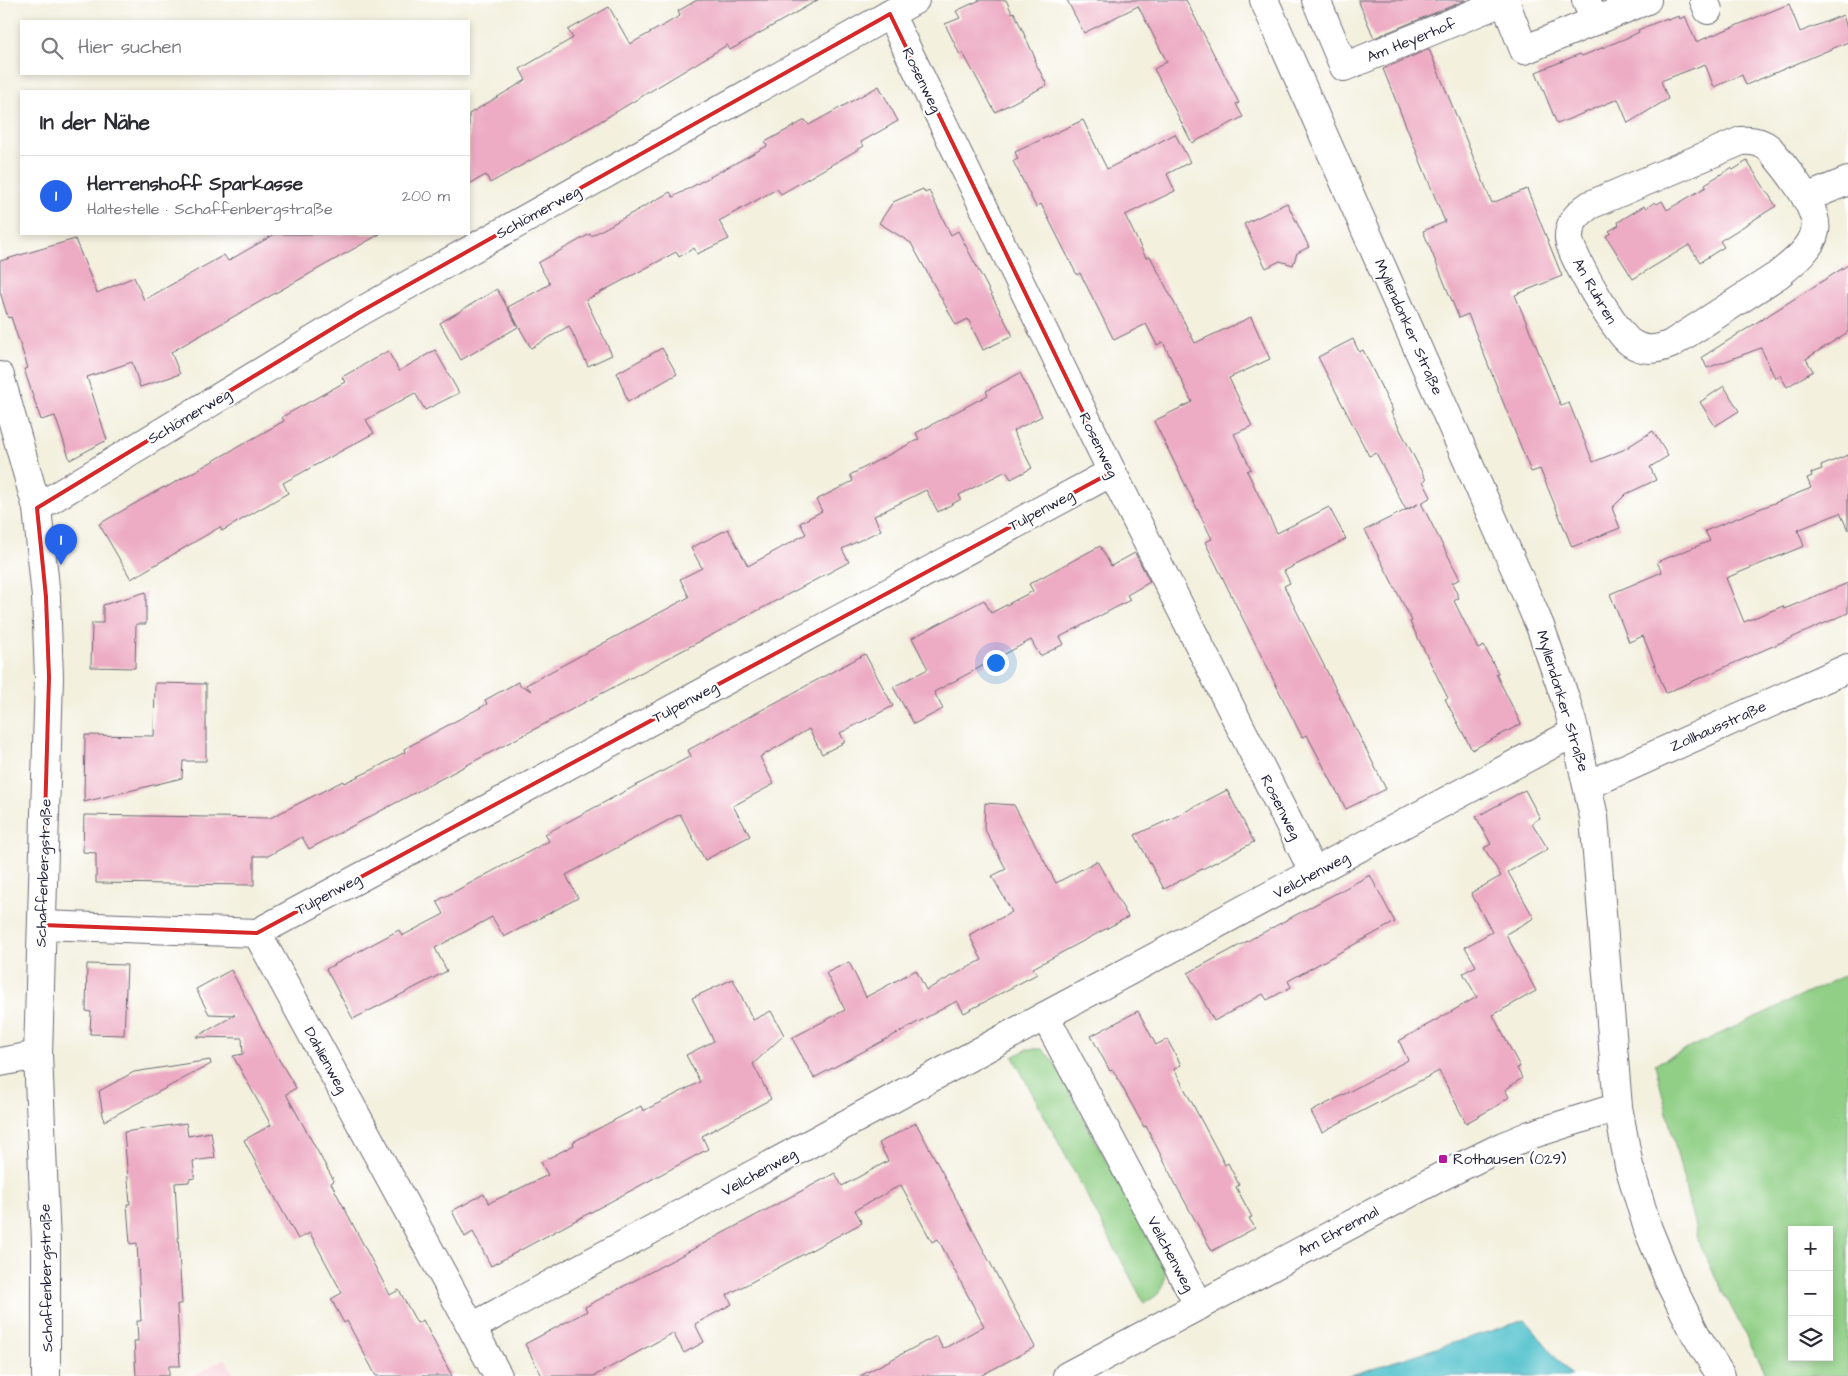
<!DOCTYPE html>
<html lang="de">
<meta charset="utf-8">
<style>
body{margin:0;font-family:"Architects Daughter",sans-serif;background:#f7f7f7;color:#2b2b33}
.controls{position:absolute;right:15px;bottom:15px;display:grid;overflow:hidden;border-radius:0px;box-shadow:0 2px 8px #0003}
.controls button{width:45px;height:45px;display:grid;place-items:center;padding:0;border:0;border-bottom:1px solid #e1e1e2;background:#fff;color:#2b2b33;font:25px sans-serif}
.you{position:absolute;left:995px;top:662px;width:18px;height:18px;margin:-12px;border:4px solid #fff;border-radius:50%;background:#1a73e8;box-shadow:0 0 0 8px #1a73e833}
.badge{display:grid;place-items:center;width:32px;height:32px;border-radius:50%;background:#2563eb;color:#fff;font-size:16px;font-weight:700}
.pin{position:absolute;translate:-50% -41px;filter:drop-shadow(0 1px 2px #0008)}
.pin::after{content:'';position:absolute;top:26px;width:18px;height:15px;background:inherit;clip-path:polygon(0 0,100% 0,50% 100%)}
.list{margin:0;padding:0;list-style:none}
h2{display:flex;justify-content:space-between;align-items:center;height:65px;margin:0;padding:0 20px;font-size:21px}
h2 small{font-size:16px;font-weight:400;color:#7c7c81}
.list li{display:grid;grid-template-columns:32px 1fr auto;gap:15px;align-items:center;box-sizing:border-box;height:80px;padding:0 20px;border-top:1px solid #e1e1e2}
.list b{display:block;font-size:19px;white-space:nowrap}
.list p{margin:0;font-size:16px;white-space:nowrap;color:#7c7c81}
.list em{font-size:16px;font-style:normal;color:#7c7c81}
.icon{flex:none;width:28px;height:28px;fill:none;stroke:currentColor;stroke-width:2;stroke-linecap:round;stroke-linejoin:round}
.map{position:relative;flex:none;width:1848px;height:1376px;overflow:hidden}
.search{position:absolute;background:#fff;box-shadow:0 2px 8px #0003;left:20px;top:20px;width:450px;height:55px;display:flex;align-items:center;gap:12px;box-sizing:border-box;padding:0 18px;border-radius:0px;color:#7c7c81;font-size:19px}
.panel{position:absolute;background:#fff;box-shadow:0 2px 8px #0003;left:20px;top:90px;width:450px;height:145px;border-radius:0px}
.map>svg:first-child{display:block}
.built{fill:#f6cfd8}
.green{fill:#90cf85;stroke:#597860;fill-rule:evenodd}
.water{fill:#55c2cd;stroke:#3c7284}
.building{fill:#edacc3}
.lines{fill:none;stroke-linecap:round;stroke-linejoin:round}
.minor-casing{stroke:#6b6a74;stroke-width:30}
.tertiary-casing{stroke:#6b6a74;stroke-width:30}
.minor{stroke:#fff;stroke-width:28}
.tertiary{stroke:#fff;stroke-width:28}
.marked{fill:none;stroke:#d62828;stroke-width:4;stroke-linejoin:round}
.poi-dot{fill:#b5179e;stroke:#fff;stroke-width:2}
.labels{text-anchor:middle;stroke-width:4.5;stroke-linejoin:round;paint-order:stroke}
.street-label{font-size:15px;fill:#22223b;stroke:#fff}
.poi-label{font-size:15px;fill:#22223b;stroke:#fff;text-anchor:start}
</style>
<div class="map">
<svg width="1848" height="1376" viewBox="0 0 1848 1376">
<rect width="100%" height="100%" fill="#fff"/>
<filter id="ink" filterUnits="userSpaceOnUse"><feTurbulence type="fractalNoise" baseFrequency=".02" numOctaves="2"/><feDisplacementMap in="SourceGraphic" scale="10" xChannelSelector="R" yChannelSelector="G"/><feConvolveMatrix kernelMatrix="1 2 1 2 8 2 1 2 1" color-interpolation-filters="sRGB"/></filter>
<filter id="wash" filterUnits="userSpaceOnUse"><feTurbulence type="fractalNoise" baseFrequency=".0096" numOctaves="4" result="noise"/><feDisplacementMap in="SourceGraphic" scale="20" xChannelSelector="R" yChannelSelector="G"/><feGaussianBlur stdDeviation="1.12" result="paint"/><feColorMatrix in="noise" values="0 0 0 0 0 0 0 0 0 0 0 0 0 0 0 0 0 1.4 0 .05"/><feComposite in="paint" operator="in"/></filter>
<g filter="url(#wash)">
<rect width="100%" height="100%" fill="#f3f0de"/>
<path class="built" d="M225,1358l10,18h-42z"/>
<g class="green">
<path d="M1848,974v402h-81l-67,-129 -45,-183zM1792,1230h37v127h-37z"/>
<path d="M1027,1049h14l11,10 113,212c-1,19 -4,23 -21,32l-131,-246z"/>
</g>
<path class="water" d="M1525,1320l47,56h-224z"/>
<g id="blocks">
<g class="building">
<path d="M697,0h121l-88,50 -3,-5 -131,79 -106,59 -4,-8 -17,9v-70l57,-34 -6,-11 53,-31 -5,-8 41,-23 21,37 50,-28 -2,-5z"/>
<path d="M980,0h26l6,13 2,-1 22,48h-2l13,25 -52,27 -32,-59 -3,2 -15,-31 15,-6 -4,-7z"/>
<path d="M1067,0h119l53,103 -3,1 7,13 -51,26 -38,-74 13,-7 -29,-56 -54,27z"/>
<path d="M1358,0h108l-92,38z"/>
<path d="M1789,4l11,28 43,-17 5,16v11l-102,43 -4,-10 -28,12 -9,-23 -44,17 7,18 -40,24 -10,-24 -61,25 -21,-52 44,-18 2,2 47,-19 10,-5 -1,-2 29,-12 1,2 11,-4 1,3 5,-3 11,26z"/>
<path d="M1429,49l63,154 35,-14 35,87 -47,19 46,111 8,-3 24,59 30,-12 30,-19 15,25 -18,11 6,13 -30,14 -14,14 8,20 -48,19 -32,-78 -9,3 -63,-158 -9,4 -36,-87 22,-9 -62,-153z"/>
<path d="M879,86l19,35 -37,21 3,4 -83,48 -4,-5 -58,32 10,18 -32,15 -3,-6 -15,9 -3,-5 -90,48 26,55 -24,11 -19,-40 -38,22 -23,-41 42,-23 -12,-21 52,-29 1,2 79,-44 3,5 94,-51 -2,-4 40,-22 4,5z"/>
<path d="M1083,120l24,49 68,-35 15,28 -23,12 8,17 -50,24 21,43 4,-2 45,87 56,-26 19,42 -41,19 23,48 -18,8 17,35 -4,2 30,62 52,-26 17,32 -62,32 6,12 -6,3 102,203 -40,20 -39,-74 -5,2 -62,-124 -35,-71 7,-3 -58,-118 38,-19 -29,-60 -6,3 -11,-21 -32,16 -34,-67 -3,2 -36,-71 -5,3 -23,-46 5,-2 -3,-7z"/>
<path d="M1747,161l29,45 -56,35 4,6 -24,15 -11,-17 -56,34 -27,-43 5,-3 -2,-2 10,-6 -1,-3 26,-16 2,2 9,-6 2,2 5,-3 5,9 39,-23 -1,-3 26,-16 2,2z"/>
<path d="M923,189l2,4 4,-2 22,44 7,-4 55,105 -30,14 -15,-31 -12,6 -45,-82 -32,-20 14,-21z"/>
<path d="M1287,203l22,44 -12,6 -4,12 -13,-4 -14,7 -22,-44z"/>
<path d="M275,234h105l-209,118 9,22 -40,13 -8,-25 -45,15 20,63 -37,20 -15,-44 -14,4 -17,-51 4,-1 -17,-51 -3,1 -8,-26v-31l75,-22 22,54 37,-16 10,23 80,-45 4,6z"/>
<path d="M1848,265v67l-42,27 7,12 -26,16 -7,-12 -5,3 -14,-30 -54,20 -5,-11z"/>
<path d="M497,289l21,38 -57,33 -21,-37z"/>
<path d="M1353,339l6,13 4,-2 30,61 -2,1 35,68 -3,1 8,16 -10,6 39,76 -8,4 7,15 -5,3 24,48 6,-3 14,27 -2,1 25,50 -49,26 -27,-51 3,-1 -38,-76 2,-1 -47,-91 53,-26 -12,6 -30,-57 -7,3 -51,-99z"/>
<path d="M662,348l15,26 -49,28 -11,-29z"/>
<path d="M435,350l24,43 -34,17 -10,-17 -49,27 8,13 -91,50 5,10 -66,38 -2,-4 -89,52 -32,-55 65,-37 1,1 119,-67 -2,-4 63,-35 -3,-5 46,-26 11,20z"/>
<path d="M1020,373l22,43 -29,15 19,37 -21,11 -5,-8 -47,24 2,4 -23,13 -12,-22 -52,26 7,14 -39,19 7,13 -540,287 -7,-12 -34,19h-14v29l-158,-2v-30l-13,-1 1,-37 186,3 73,-37 1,2 30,-14 31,-17 -1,-3 83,-45 -2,-4 33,-18 3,5 2,-1 8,5 -5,-6 163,-88 -9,-18 22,-11 -11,-20 37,-19 20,37 58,-32 -6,-11 22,-12 -6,-11 37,-19 -3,-6 69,-36 -3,-6 72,-38 -2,-4z"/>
<path d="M1724,386l15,25 -24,15 -15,-24z"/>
<path d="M1848,455v75l-8,-17 -42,17 6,16 -78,32 18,44 39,-16 1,3 64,-26v30l-182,80 -23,-57 -14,6 -19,-48 52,-22 -5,-10 53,-21 -5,-10 106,-43 -4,-10 5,-2 -1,-3 11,-4 -1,-3z"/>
<path d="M1100,546l11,20 24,-13 15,29 -23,13 3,5 -70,37 4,7 -24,12 -9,-16 -97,52 9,17 -29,15 -21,-37 35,-18 -16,-31 72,-38 7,13 42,-22 -4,-7z"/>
<path d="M146,592v32h-10l-1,44 -44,-1 1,-44h11v-18z"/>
<path d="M865,654l28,52 -53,27 5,9 -23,12 -13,-25 -49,28 14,27 -41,22 17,30 -45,24 -25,-46 -114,61 12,23 -74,39 -12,-20 -57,31 12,23 -94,48 -27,-50 73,-39 3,6 42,-22 -7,-13 112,-60 -4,-7 146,-78 -3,-6z"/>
<path d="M155,683l51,1v77h-23l-1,17 -98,24 1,-67 69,1z"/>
<path d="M1227,790l27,52 -90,47 -29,-54 38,-17z"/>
<path d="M1525,790l15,28 -8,5 16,26 -40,23 26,46 -28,16 30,57 -43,24 27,52 -3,1 5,10 -17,12 4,7 -14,10 -29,16 -27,-52 -117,61 -11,-20 97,-52 -9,-19 78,-44 -14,-24 13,-7 -11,-19 27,-15 -21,-39 30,-17 -17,-28 7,-4 -15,-27z"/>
<path d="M985,803l29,2 42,78 41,-22 31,56 -95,51 4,6 -73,39 -7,-12 -143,77 -22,-40 53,-28 -19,-37 23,-11 17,35 50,-27 10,20 56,-30 -13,-25 43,-23 -20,-36 14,-7 -22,-41z"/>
<path d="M1370,875l25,47 -107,59 3,6 -24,13 -4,-6 -49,27 -26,-48z"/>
<path d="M87,964l40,1 -3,70 -34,-1 1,-22 -5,-1z"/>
<path d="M231,970l44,83 21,35 -10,6 48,87 -3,2 59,112 9,-5 18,33 6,-3 29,56h-76l-29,-55 -3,2 -13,-24 11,-6 -32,-60 -12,6 -41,-74 -13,-25 27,-15 -38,-69 10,-2 -1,-16 -46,-1 39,-22 -26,-1 -13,-25z"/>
<path d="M733,979l20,41 18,-9 13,24 -31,29 18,35 -69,37 6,13 -217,117 -18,-34 -8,5 -13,-26 32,-17 5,9 59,-28 -7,-13 33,-17 -1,-3 68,-36 2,5 57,-29 -14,-27 28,-14 -22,-43z"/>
<path d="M1138,1011l18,34 11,-6 14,26 -7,4 51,96 3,-2 11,22 -3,2 16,30 -3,1 6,10 -43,23 -34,-62 -32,-63 -2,1 -31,-57 -3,1 -19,-35z"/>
<path d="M210,1060l1,4 -107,57 -5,-30 35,-19z"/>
<path d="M186,1123l2,13 23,-4 4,26 -22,3 2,17 -6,1v3l-14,1 7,121h-5l3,62h-11v10h-33l-2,-35h4l-1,-20h4l-4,-78 -7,1 -3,-40h3l-6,-72z"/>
<path d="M916,1123l119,224 -55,29h-120l76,-40 7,13 41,-23 -46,-87 -6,3 -31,-57 -46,25 7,13 -135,72 5,9 -37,20 9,18 -20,11 -11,-20 -79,43h-52l-17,-32 62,-33 -2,-4 250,-134 7,13 46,-25 -9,-18z"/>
</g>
</g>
</g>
<g filter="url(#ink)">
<use href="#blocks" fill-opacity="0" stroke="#6b6a74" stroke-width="1"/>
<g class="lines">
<defs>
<g id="minor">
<path d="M1316,0l28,67 163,-67"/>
<path d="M1704,0l4,10"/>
<path d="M1505,2l19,48 71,-29 -9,-21"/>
<path d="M890,14l222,458 202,401"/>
<path d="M1595,21l52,-21"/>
<path d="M1741,141c10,-1 19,0 28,7 14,16 51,60 46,83 -3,18 -24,33 -37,44l-107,69c-14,6 -27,8 -40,-1 -14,-8 -61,-89 -62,-104 -1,-16 9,-26 21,-34z"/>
<path d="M1806,198l42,-17"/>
<path d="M0,376l37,132 9,89 3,80 -11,378 8,188v133"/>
<path d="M37,508l321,-195 557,-313"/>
<path d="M1588,785l260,-117"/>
<path d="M42,925l215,8 241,443"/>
<path d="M257,933l855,-461"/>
<path d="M1045,1016l154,290"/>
<path d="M0,1062l38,-7"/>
<path d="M472,1327l573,-311 530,-284"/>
<path d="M1067,1376l373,-199 57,-28 33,-14 88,-28"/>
</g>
<path id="tertiary" d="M1264,0l260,589 16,37 25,72 10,34 19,85 24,290 11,59 19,63 22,54 26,52 25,41"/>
</defs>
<use href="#minor" class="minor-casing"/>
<use href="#tertiary" class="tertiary-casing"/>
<use href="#minor" class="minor"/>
<use href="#tertiary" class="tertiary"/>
</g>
</g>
<path class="marked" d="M890,14l222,458 -855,461 -215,-8 7,-248 -3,-80 -9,-89 321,-195z"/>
<rect class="poi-dot" x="1438" y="1154" width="10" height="10" rx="2.5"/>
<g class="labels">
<g class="street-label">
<text transform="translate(1411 40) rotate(-22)" y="5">Am Heyerhof</text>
<text transform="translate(922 80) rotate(64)" y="5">Rosenweg</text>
<text transform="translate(538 212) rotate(-29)" y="5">Schlömerweg</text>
<text transform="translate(1595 291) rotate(60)" y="5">An Ruhren</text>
<text transform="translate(1409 327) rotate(66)" y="5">Myllendonker Straße</text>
<text transform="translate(189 416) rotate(-31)" y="5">Schlömerweg</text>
<text transform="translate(1099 445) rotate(64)" y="5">Rosenweg</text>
<text transform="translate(1041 510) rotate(-28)" y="5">Tulpenweg</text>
<text transform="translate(1563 701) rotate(73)" y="5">Myllendonker Straße</text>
<text transform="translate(685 702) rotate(-28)" y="5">Tulpenweg</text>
<text transform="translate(1718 726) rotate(-24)" y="5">Zollhausstraße</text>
<text transform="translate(1281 807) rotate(63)" y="5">Rosenweg</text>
<text transform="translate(43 873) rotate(-88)" y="5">Schaffenbergstraße</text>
<text transform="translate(1311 875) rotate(-28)" y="5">Veilchenweg</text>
<text transform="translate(328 894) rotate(-28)" y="5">Tulpenweg</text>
<text transform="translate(326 1060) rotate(61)" y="5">Dahlienweg</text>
<text transform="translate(759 1172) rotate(-29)" y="5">Veilchenweg</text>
<text transform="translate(1338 1231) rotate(-28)" y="5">Am Ehrenmal</text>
<text transform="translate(1171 1254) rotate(62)" y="5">Veilchenweg</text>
<text transform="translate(46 1278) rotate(-91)" y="5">Schaffenbergstraße</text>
</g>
<g class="poi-label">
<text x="1453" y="1164">Rothausen (029)</text>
</g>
</g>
</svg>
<div class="controls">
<button>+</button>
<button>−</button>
<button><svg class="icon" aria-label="layers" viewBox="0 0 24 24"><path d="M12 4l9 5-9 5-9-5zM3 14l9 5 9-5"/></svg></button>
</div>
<div class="you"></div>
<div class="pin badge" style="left:61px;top:565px">1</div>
<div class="search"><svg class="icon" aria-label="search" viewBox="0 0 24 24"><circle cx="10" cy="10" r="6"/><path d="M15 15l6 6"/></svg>Hier suchen</div>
<section class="panel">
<h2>In der Nähe<small></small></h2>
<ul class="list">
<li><span class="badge">1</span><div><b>Herrenshoff Sparkasse</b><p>Haltestelle · Schaffenbergstraße</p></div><em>200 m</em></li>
</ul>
</section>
</div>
